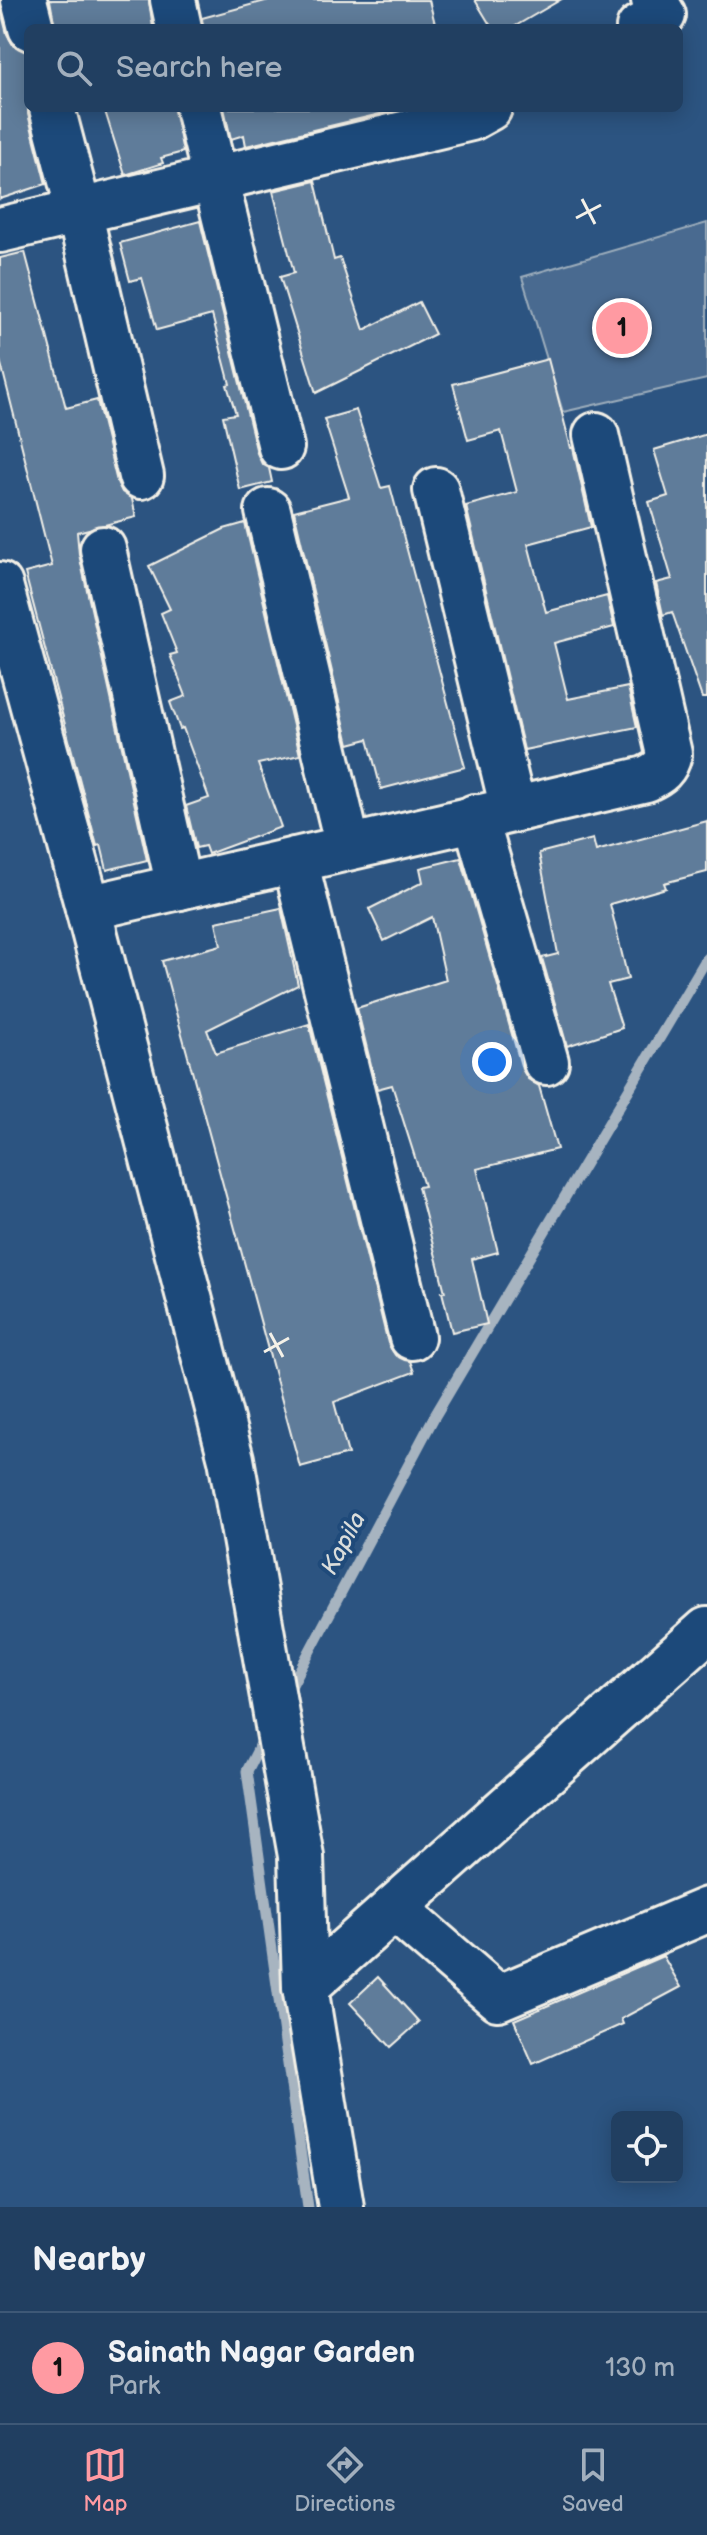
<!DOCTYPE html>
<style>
body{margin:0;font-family:"Balsamiq Sans",sans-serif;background:#2d4a6a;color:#f1f3f6}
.controls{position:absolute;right:24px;bottom:24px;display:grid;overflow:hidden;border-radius:12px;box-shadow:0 4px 20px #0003}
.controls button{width:72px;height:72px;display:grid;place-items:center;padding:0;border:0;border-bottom:2px solid #3e5876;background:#213f61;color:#f1f3f6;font:40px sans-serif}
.you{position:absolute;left:492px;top:1062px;width:28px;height:28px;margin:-20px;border:6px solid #fff;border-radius:50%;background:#1a73e8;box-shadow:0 0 0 12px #1a73e833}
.badge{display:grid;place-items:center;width:52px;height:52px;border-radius:50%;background:#ff9aa2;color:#111;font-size:26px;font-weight:700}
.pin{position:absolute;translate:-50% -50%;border:4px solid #fff;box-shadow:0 2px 8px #0006}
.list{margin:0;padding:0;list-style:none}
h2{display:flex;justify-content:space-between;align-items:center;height:104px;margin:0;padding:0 32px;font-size:34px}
h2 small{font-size:26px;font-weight:400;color:#a2afbd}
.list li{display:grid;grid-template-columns:52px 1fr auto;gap:24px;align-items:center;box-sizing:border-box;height:112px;padding:0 32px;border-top:2px solid #3e5876}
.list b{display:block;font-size:30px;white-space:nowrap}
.list p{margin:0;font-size:26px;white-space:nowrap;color:#a2afbd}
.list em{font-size:26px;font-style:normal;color:#a2afbd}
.icon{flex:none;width:44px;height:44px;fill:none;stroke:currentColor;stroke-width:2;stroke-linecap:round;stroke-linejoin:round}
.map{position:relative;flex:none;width:707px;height:2207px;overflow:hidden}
.search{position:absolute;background:#213f61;box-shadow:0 4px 20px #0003;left:24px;right:24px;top:24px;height:88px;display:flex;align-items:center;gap:20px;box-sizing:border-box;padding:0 28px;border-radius:12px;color:#a2afbd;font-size:30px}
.sheet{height:216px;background:#213f61}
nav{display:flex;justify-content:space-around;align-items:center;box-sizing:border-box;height:112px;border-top:2px solid #3e5876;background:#213f61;font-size:22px;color:#a2afbd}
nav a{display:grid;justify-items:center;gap:4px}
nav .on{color:#ff9aa2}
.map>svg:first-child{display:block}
.green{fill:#496b90;stroke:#9eaebc;stroke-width:2}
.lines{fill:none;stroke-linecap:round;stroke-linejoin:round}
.stream{stroke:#a7b4c0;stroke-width:11}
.building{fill:#5e7b9a;stroke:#f4f1e8;stroke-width:2}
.street-casing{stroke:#f4f1e8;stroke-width:50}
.street{stroke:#1f4a7a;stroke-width:44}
.ticks{fill:none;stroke:#f4f1e8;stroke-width:3}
.labels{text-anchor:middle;stroke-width:8;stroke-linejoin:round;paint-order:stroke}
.water-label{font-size:24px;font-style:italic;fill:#dadddb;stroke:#1f4a7a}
</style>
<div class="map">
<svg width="707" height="2207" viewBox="0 0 707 2207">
<rect width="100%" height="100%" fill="#2c5481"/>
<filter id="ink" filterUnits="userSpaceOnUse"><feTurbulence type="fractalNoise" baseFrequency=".0125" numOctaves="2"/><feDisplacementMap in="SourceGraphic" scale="16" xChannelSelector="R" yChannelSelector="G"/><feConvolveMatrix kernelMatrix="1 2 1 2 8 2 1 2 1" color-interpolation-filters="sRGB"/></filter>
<g filter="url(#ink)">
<path class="green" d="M707,223v156l-144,33 -41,-135z"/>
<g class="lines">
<g class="stream">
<path d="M287,1694l146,-275 274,-461"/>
<path d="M266,1734l-19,37 61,436"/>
</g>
</g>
<g class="building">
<path d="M50,0h99l4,28h-98z"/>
<path d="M269,0h160l7,28h-233l-1,-10z"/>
<path d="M475,0h85l-48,28h-20z"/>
<path d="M0,7l7,27 6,11 15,7v62l18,70 -46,15z"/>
<path d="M104,108h70l9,44 -22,6 2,5 -38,12z"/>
<path d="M224,108h181l-159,38 -2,-11 -13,4z"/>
<path d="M315,181l19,79 6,-2 24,72 55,-28 16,32 -119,59 -36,-116 14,-4 -21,-82z"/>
<path d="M200,221l57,232 5,11 7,4 3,14 -32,8 -17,-74 13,-2 -9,-29 3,-1 -18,-69 -55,15 -15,-52 -12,3 -10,-38z"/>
<path d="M25,252l41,156 31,-8 20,82 5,10 10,7 4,18 -59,15 2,22 68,306 -40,10 -6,-25 -4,1 -72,-273 27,-7 -52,-206v-102z"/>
<path d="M548,359l23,89h2l18,79 -63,17 18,68 61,-16 7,31 -60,16 14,56 60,-12 9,40 -113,23 -58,-244 51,-14 -16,-61 -33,9 -15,-56z"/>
<path d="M356,410l25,78 9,-2 75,281 -84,22 -13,-50 -19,5 -55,-233 55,-14 -25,-78z"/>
<path d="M707,434v264h-5l-30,-86 -9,3 -7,-32 16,-4 -23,-77 19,-6 -14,-46z"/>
<path d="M245,523l55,232 -42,9 23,63 -73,27 -3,-8 -9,2 -10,-42 23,-8 -26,-70 -3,1 -10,-27 16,-6 -16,-41 7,-2 -16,-40 9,-4 -21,-43 75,-37z"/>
<path d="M707,821v51l-43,11 2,5 -56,16 18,75 -20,5 14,44 -55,18 -25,-88 16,-4 -19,-101 54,-14 3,12z"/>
<path d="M461,858l61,211 6,10 11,7 18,63 -80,20 21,83 -26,7 15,65 -35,8 -10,-40h3l-27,-105 6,-1 -32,-101 -15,4 -20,-81 89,-28 -14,-63 -48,24 -15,-32 54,-27 -3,-14z"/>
<path d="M281,908l17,77 -91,45 9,23 93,-29 79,319 7,12 15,6 4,11 -80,30 14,52 -48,13 -138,-506 59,-16 -5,-23z"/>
<path d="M663,1956l18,31 -60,32 2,5 -90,40 -19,-44z"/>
<path d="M378,1977l41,45 -28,25 -41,-44z"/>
</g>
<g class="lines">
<defs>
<g id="street">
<path d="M24,0l7,28"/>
<path d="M173,0l6,28"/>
<path d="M639,28l24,-13 -9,-15"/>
<path d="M52,108l27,103 62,265"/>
<path d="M198,108l83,339"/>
<path d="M0,230l471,-112 18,-10"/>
<path d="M436,490l77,319"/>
<path d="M268,511l80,336"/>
<path d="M103,549l76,338"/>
<path d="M0,585l88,323 143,551 70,397 4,131 36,220"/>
<path d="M475,817l71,245"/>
<path d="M295,860l117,477"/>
<path d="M88,908l558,-129c13,-6 20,-11 23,-25l-73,-319"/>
<path d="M394,1908l104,90 209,-88"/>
<path d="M305,1987l402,-357"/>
</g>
</defs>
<use href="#street" class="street-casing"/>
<use href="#street" class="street"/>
</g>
</g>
<path class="ticks" d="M582,199l13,25M576,218l25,-13M270,1333l13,24M264,1352l25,-14"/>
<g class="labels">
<g class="water-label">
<text transform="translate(343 1543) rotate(-62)" y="8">Kapila</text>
</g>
</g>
</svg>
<div class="controls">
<button><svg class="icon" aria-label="locate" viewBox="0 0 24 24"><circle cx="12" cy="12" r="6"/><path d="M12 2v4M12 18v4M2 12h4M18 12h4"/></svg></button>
</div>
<div class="you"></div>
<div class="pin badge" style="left:622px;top:328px">1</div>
<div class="search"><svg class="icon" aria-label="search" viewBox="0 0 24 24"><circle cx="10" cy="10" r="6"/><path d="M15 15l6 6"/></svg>Search here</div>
</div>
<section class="sheet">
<h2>Nearby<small></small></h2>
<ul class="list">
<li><span class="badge">1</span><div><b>Sainath Nagar Garden</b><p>Park</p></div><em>130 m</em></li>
</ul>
</section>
<nav>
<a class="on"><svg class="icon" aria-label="map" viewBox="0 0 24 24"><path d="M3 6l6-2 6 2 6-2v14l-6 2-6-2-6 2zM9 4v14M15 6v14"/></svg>Map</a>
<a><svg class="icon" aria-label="directions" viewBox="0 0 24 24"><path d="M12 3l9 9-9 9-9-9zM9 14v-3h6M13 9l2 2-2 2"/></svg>Directions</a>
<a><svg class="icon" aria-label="saved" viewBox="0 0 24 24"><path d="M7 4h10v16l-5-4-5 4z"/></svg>Saved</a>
</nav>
